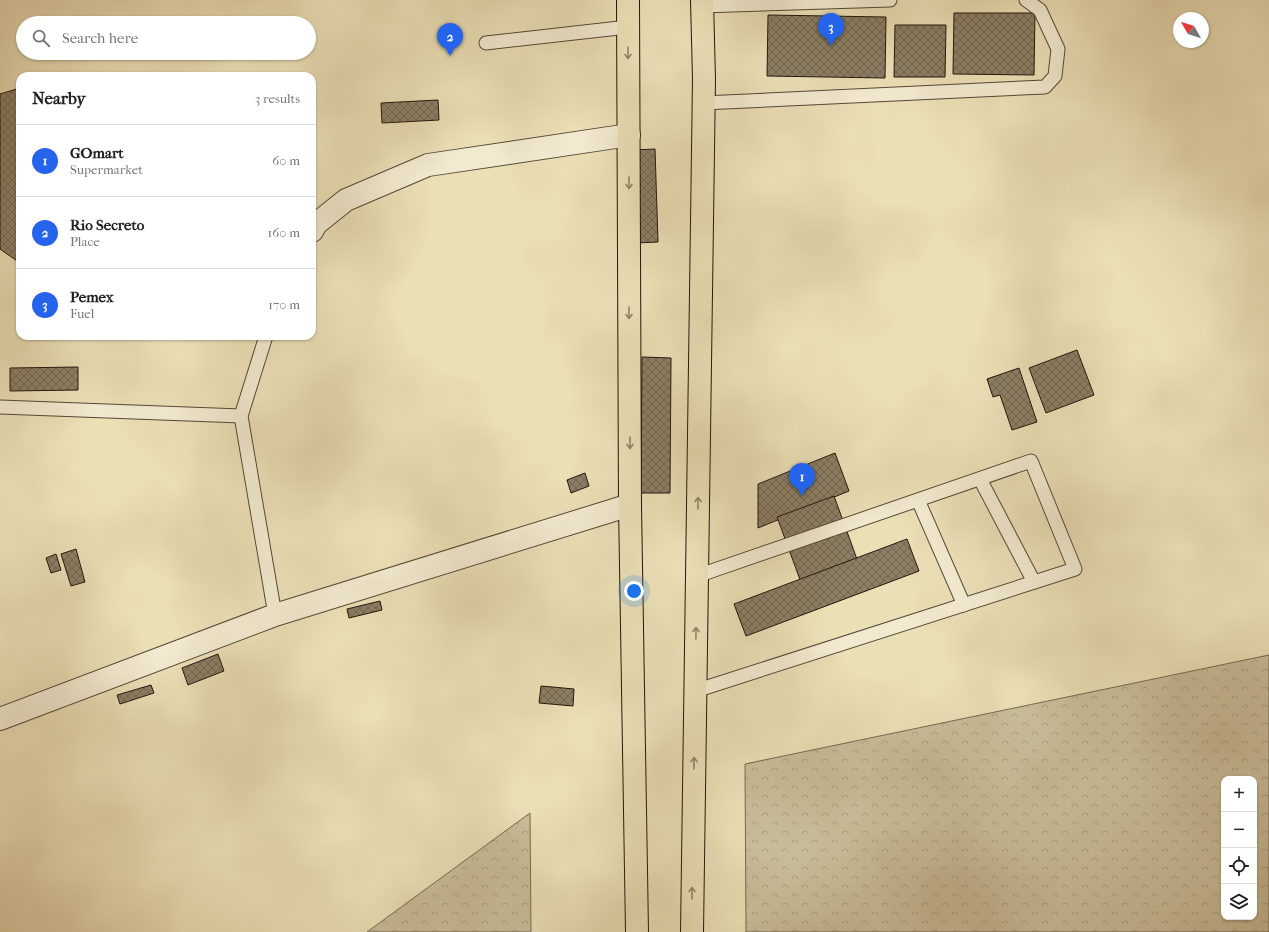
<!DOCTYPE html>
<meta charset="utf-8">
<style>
body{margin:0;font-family:"IM FELL French Canon",serif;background:#f2f2f2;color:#202124}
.controls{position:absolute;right:12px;bottom:12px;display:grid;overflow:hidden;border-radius:8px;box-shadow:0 1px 3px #0004}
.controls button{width:36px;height:36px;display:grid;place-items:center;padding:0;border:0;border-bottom:1px solid #e0e0e0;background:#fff;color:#202124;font:20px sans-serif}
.compass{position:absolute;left:1173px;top:12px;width:36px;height:36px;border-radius:50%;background:#fff;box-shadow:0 1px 3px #0004;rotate:309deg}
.you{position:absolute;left:634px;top:591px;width:14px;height:14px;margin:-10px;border:3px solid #fff;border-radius:50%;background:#1a73e8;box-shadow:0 0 0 6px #1a73e833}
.badge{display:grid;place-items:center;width:26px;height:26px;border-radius:50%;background:#2563eb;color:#fff;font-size:13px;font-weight:700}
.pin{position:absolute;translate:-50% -33px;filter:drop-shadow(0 1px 2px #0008)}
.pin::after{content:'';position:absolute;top:21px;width:14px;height:12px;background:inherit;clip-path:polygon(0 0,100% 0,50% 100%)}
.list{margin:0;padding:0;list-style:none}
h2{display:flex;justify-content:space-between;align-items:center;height:52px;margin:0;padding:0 16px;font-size:17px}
h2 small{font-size:13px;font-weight:400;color:#757577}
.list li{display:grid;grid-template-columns:26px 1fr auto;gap:12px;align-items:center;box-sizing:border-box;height:72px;padding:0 16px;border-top:1px solid #e0e0e0}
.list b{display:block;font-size:15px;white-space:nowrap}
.list p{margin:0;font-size:13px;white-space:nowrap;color:#757577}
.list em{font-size:13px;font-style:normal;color:#757577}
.icon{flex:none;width:22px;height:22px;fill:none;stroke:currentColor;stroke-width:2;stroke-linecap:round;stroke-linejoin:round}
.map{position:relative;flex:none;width:1269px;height:932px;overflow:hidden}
.search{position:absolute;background:#fff;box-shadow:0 1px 3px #0004;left:16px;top:16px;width:300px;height:44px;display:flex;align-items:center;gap:10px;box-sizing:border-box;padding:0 14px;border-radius:22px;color:#757577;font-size:15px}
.panel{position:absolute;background:#fff;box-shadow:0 1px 3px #0004;left:16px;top:72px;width:300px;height:268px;border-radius:12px}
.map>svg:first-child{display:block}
.forest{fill:url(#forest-crowns);stroke:#766952;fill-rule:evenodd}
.building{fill:url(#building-cross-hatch);stroke:#22150c}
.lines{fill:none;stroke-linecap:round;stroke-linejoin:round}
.service-casing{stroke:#544836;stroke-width:15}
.minor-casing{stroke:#544836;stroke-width:24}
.trunk-casing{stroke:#22150c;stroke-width:24}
.service{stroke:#f2ead0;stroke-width:13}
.minor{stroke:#f2ead0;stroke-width:22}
.trunk{stroke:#ebdfb6;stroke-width:22}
.oneway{stroke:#91846a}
</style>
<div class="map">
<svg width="1269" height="932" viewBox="0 0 1269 932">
<defs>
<pattern id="forest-crowns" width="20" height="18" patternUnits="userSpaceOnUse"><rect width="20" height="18" fill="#c9bd99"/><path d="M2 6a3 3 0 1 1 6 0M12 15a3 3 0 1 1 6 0" fill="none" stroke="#aca283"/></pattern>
<pattern id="building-cross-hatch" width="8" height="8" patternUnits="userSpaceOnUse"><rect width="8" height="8" fill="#8b7e64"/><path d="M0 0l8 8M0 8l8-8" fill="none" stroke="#716651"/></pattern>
</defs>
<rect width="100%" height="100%" fill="#ebdfb6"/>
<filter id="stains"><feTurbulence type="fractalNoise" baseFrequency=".005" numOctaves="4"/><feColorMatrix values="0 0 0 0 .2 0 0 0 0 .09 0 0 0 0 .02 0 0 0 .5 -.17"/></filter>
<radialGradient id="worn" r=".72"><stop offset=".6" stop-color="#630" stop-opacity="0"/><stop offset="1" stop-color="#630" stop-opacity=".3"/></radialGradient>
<g class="forest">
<path d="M1269,655v277h-523l-1,-168zM1224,779h30v138h-30z"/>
<path d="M530,813l1,119h-164z"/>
</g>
<g class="building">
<path d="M954,13h81l-1,62 -81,-1z"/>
<path d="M768,15l118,2 -1,61 -118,-2z"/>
<path d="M895,25h51l-1,52h-51z"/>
<path d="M20,88v175l-20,-14v-155z"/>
<path d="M438,100l1,20 -57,3 -1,-20z"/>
<path d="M655,149l3,93 -22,1 -2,-93z"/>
<path d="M1077,350l17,45 -48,18 -17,-45z"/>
<path d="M642,357l29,1 -1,135h-29z"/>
<path d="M78,367v23l-68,1v-23z"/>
<path d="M1019,368l18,54 -25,8 -12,-35 -7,2 -6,-18z"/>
<path d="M835,453l14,38 -91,37v-44z"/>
<path d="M585,473l4,13 -18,7 -4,-13z"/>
<path d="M834,496l28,77 -56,23 -29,-79z"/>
<path d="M907,539l12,32 -173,65 -12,-32z"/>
<path d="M76,549l9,33 -14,4 -10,-32z"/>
<path d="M56,554l5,16 -10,3 -5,-15z"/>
<path d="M380,601l2,9 -33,8 -2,-9z"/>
<path d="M218,654l6,17 -36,14 -6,-17z"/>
<path d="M151,685l3,8 -34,11 -3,-9z"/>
<path d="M541,686l33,3 -1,17 -34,-3z"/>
</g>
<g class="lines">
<defs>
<g id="service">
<path d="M702,6l188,-6"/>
<path d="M486,43l142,-16"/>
<path d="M703,103l342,-16 10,-11 3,-27 -18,-39 -14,-10"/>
<path d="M266,336l-25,80 34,199"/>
<path d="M0,407l241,9"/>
<path d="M980,479l54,103"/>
<path d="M918,500l46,105"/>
<path d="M695,691l380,-122 -44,-108 -334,115"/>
</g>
<g id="minor">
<path d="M312,231l4,-7 30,-24 82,-35 201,-30"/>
<path d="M0,719l275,-104 355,-110"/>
</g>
<g id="trunk">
<path d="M628,0l2,505 7,427"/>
<path d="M692,932l12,-853 -2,-79"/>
</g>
</defs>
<use href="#service" class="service-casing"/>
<use href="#minor" class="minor-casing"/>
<use href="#trunk" class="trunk-casing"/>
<use href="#service" class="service"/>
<use href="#minor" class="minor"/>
<use href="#trunk" class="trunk"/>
</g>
<defs><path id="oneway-shaft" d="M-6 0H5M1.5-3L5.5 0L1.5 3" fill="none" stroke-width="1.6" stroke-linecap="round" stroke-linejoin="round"/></defs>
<g class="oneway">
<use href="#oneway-shaft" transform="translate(628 53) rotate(90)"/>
<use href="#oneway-shaft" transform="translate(629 183) rotate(90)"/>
<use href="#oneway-shaft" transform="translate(629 313) rotate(90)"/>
<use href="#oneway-shaft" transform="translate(630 443) rotate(90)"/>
<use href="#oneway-shaft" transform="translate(698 503) rotate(-89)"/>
<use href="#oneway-shaft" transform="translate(696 633) rotate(-89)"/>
<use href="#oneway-shaft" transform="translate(694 763) rotate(-89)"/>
<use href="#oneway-shaft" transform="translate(692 893) rotate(-89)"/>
</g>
<rect width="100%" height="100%" filter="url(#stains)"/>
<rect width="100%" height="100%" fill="url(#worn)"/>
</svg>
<div class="controls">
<button>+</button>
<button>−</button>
<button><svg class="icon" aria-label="locate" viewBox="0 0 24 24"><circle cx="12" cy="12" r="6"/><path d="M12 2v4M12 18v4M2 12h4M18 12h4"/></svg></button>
<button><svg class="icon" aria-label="layers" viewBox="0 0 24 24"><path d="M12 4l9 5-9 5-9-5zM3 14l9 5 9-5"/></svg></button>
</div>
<svg class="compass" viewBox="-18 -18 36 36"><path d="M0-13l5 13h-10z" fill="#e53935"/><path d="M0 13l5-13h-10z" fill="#757577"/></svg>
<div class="you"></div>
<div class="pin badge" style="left:802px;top:496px">1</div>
<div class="pin badge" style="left:450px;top:56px">2</div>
<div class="pin badge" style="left:831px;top:46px">3</div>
<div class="search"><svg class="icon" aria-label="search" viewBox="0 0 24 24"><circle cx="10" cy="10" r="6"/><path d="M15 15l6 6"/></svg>Search here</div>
<section class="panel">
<h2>Nearby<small>3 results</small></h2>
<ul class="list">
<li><span class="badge">1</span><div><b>GOmart</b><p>Supermarket</p></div><em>60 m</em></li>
<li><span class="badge">2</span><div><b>Rio Secreto</b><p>Place</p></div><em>160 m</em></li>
<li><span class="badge">3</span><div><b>Pemex</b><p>Fuel</p></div><em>170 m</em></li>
</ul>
</section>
</div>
